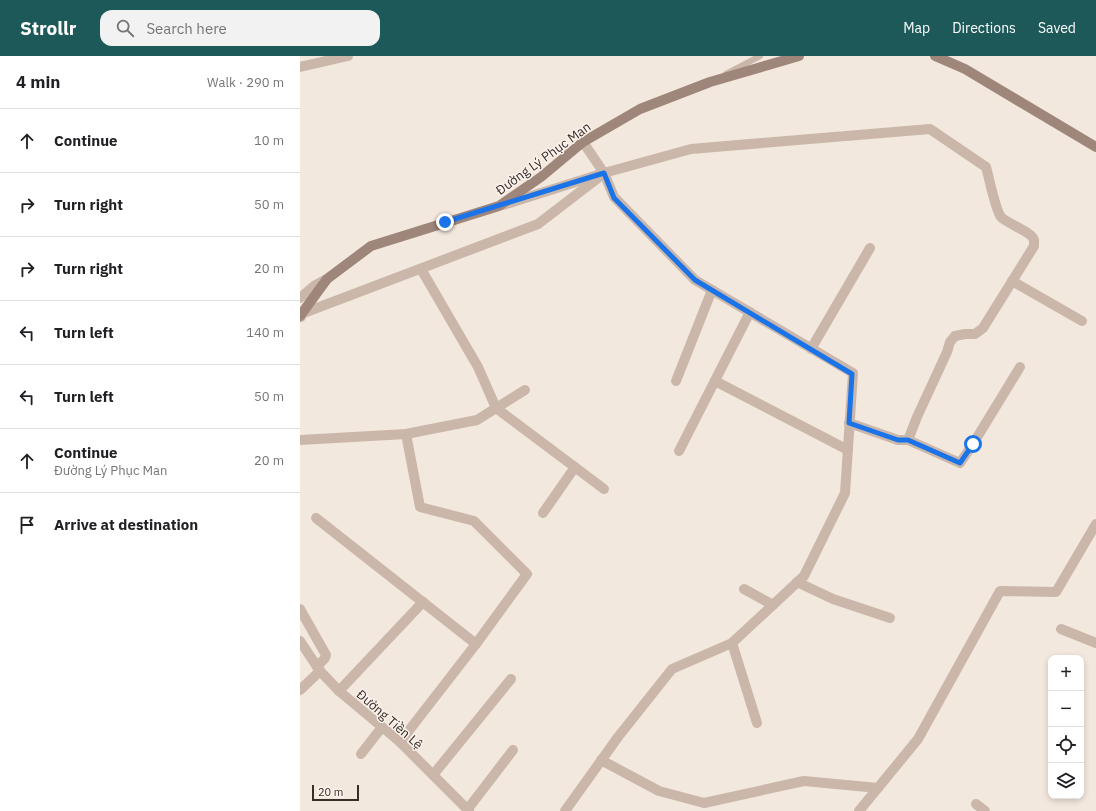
<!DOCTYPE html>
<meta charset="utf-8">
<style>
body{margin:0;font-family:"IBM Plex Sans",sans-serif;background:#f2f2f2;color:#202124}
.controls{position:absolute;right:12px;bottom:12px;display:grid;overflow:hidden;border-radius:8px;box-shadow:0 2px 6px #0003}
.controls button{width:36px;height:36px;display:grid;place-items:center;padding:0;border:0;border-bottom:1px solid #e0e0e0;background:#fff;color:#202124;font:20px sans-serif}
.scale{position:absolute;left:12px;bottom:10px;width:47px;box-sizing:border-box;padding-left:4px;border:2px solid #382d29;border-top:0;font-size:11px;line-height:14px;white-space:nowrap;color:#382d29;-webkit-text-stroke:3px #faf2eb;paint-order:stroke}
.stop{position:absolute;width:12px;height:12px;margin:-9px;border:3px solid #1a73e8;border-radius:50%;background:#fff}
.stop.end{background:#1a73e8;border-color:#fff;box-shadow:0 1px 4px #0008}
.list{margin:0;padding:0;list-style:none}
h2{display:flex;justify-content:space-between;align-items:center;height:52px;margin:0;padding:0 16px;font-size:17px}
h2 small{font-size:13px;font-weight:400;color:#757577}
.list li{display:grid;grid-template-columns:26px 1fr auto;gap:12px;align-items:center;box-sizing:border-box;height:64px;padding:0 16px;border-top:1px solid #e0e0e0}
.list b{display:block;font-size:15px;white-space:nowrap}
.list p{margin:0;font-size:13px;white-space:nowrap;color:#757577}
.list em{font-size:13px;font-style:normal;color:#757577}
.icon{flex:none;width:22px;height:22px;fill:none;stroke:currentColor;stroke-width:2;stroke-linecap:round;stroke-linejoin:round}
.map{position:relative;flex:none;width:796px;height:755px;overflow:hidden}
header{display:flex;align-items:center;gap:24px;box-sizing:border-box;height:56px;padding:0 20px;background:#1e595a;color:#fff}
header strong{font-size:19px}
nav{display:flex;gap:22px;margin-inline-start:auto;font-size:14px}
.search{width:280px;height:36px;background:#f2f2f2;display:flex;align-items:center;gap:10px;box-sizing:border-box;padding:0 14px;border-radius:12px;color:#757577;font-size:15px}
main{display:flex}
aside{flex:1;background:#fff}
.map>svg:first-child{display:block}
.lines{fill:none;stroke-linecap:round;stroke-linejoin:round}
.service{stroke:#cbb7aa;stroke-width:6}
.minor{stroke:#cbb7aa;stroke-width:10}
.tertiary{stroke:#cbb7aa;stroke-width:10}
.secondary{stroke:#9f867b;stroke-width:10}
.route{stroke:#1a73e8;stroke-width:5}
.labels{text-anchor:middle;stroke-width:3;stroke-linejoin:round;paint-order:stroke}
.street-label{font-size:13px;fill:#382d29;stroke:#faf2eb}
</style>
<header>
<strong>Strollr</strong>
<div class="search"><svg class="icon" aria-label="search" viewBox="0 0 24 24"><circle cx="10" cy="10" r="6"/><path d="M15 15l6 6"/></svg>Search here</div>
<nav><a>Map</a><a>Directions</a><a>Saved</a></nav>
</header>
<main>
<aside>
<h2>4 min<small>Walk · 290 m</small></h2>
<ul class="list">
<li><svg class="icon" aria-label="ahead" viewBox="0 0 24 24"><path d="M12 20V5M6 11l6-6 6 6"/></svg><div><b>Continue</b></div><em>10 m</em></li>
<li><svg class="icon" aria-label="right" viewBox="0 0 24 24"><path d="M7 20v-9h11M14 6l5 5-5 5"/></svg><div><b>Turn right</b></div><em>50 m</em></li>
<li><svg class="icon" aria-label="right" viewBox="0 0 24 24"><path d="M7 20v-9h11M14 6l5 5-5 5"/></svg><div><b>Turn right</b></div><em>20 m</em></li>
<li><svg class="icon" aria-label="left" viewBox="0 0 24 24"><path d="M17 20v-9H6M10 6l-5 5 5 5"/></svg><div><b>Turn left</b></div><em>140 m</em></li>
<li><svg class="icon" aria-label="left" viewBox="0 0 24 24"><path d="M17 20v-9H6M10 6l-5 5 5 5"/></svg><div><b>Turn left</b></div><em>50 m</em></li>
<li><svg class="icon" aria-label="ahead" viewBox="0 0 24 24"><path d="M12 20V5M6 11l6-6 6 6"/></svg><div><b>Continue</b><p>Đường Lý Phục Man</p></div><em>20 m</em></li>
<li><svg class="icon" aria-label="arrive" viewBox="0 0 24 24"><path d="M6 21V4h12l-3 4 3 4H6"/></svg><div><b>Arrive at destination</b></div></li>
</ul>
</aside>
<div class="map">
<svg width="796" height="755" viewBox="0 0 796 755">
<rect width="100%" height="100%" fill="#f3e8de"/>
<g class="lines">
<path class="service" d="M426,18l34,-18"/>
<g class="minor">
<path d="M0,11l48,-11"/>
<path d="M203,149l101,-32 87,-24 239,-20 56,38c3,10 9,42 15,50 7,7 31,15 33,23 0,2 0,4 0,6l-51,82 -8,6h-10l-10,2 -5,6 -3,10 -30,65 -9,23h-10l-49,-17"/>
<path d="M121,213l57,98 18,41 108,81"/>
<path d="M712,225l70,40"/>
<path d="M0,242l14,-12 13,-7"/>
<path d="M1,261v-3l237,-90 60,-46"/>
<path d="M511,293l59,-101"/>
<path d="M376,325l36,-91"/>
<path d="M415,325l133,69"/>
<path d="M0,384l106,-6 71,-14 48,-30"/>
<path d="M608,384l52,23 13,-19 47,-77"/>
<path d="M379,395l71,-139"/>
<path d="M243,457l32,-46"/>
<path d="M16,462l160,126"/>
<path d="M497,526l36,17 57,19"/>
<path d="M444,533l29,16"/>
<path d="M0,553l26,46 -1,3 -8,9"/>
<path d="M761,573l35,14"/>
<path d="M432,587l25,80"/>
<path d="M0,634l20,-19"/>
<path d="M39,635l84,-89"/>
<path d="M100,686l76,-98 51,-70 -53,-53 -54,-14 -14,-73"/>
<path d="M61,698l21,-27"/>
<path d="M301,704l58,31 45,12 100,-22 74,7"/>
<path d="M133,719l78,-96"/>
<path d="M676,748l9,7"/>
<path d="M167,754l46,-60"/>
<path d="M265,755l53,-74 54,-68 60,-26 72,-67 41,-83 8,-120 -158,-93 -81,-83 -10,-24 -21,-31"/>
<path d="M559,755l59,-72 82,-148 56,1 40,-68"/>
</g>
<path class="tertiary" d="M0,585l20,30 19,20 61,51 69,69"/>
<g class="secondary">
<path d="M635,0l30,13 131,78"/>
<path d="M0,260l27,-37 44,-33 128,-40 42,-29 42,-35 57,-33 70,-27 89,-26"/>
</g>
</g>
<g class="lines">
<path class="route" d="M145,166l159,-49 10,25 81,82 157,94 -3,49 49,17h10l52,23 13,-19"/>
</g>
<g class="labels">
<g class="street-label">
<text transform="translate(243 102) rotate(-36)" y="5">Đường Lý Phục Man</text>
<text transform="translate(90 663) rotate(41)" y="5">Đường Tiền Lệ</text>
</g>
</g>
</svg>
<div class="controls">
<button>+</button>
<button>−</button>
<button><svg class="icon" aria-label="locate" viewBox="0 0 24 24"><circle cx="12" cy="12" r="6"/><path d="M12 2v4M12 18v4M2 12h4M18 12h4"/></svg></button>
<button><svg class="icon" aria-label="layers" viewBox="0 0 24 24"><path d="M12 4l9 5-9 5-9-5zM3 14l9 5 9-5"/></svg></button>
</div>
<div class="scale">20 m</div>
<div class="stop" style="left:673px;top:388px"></div>
<div class="stop end" style="left:145px;top:166px"></div>
</div>
</main>
